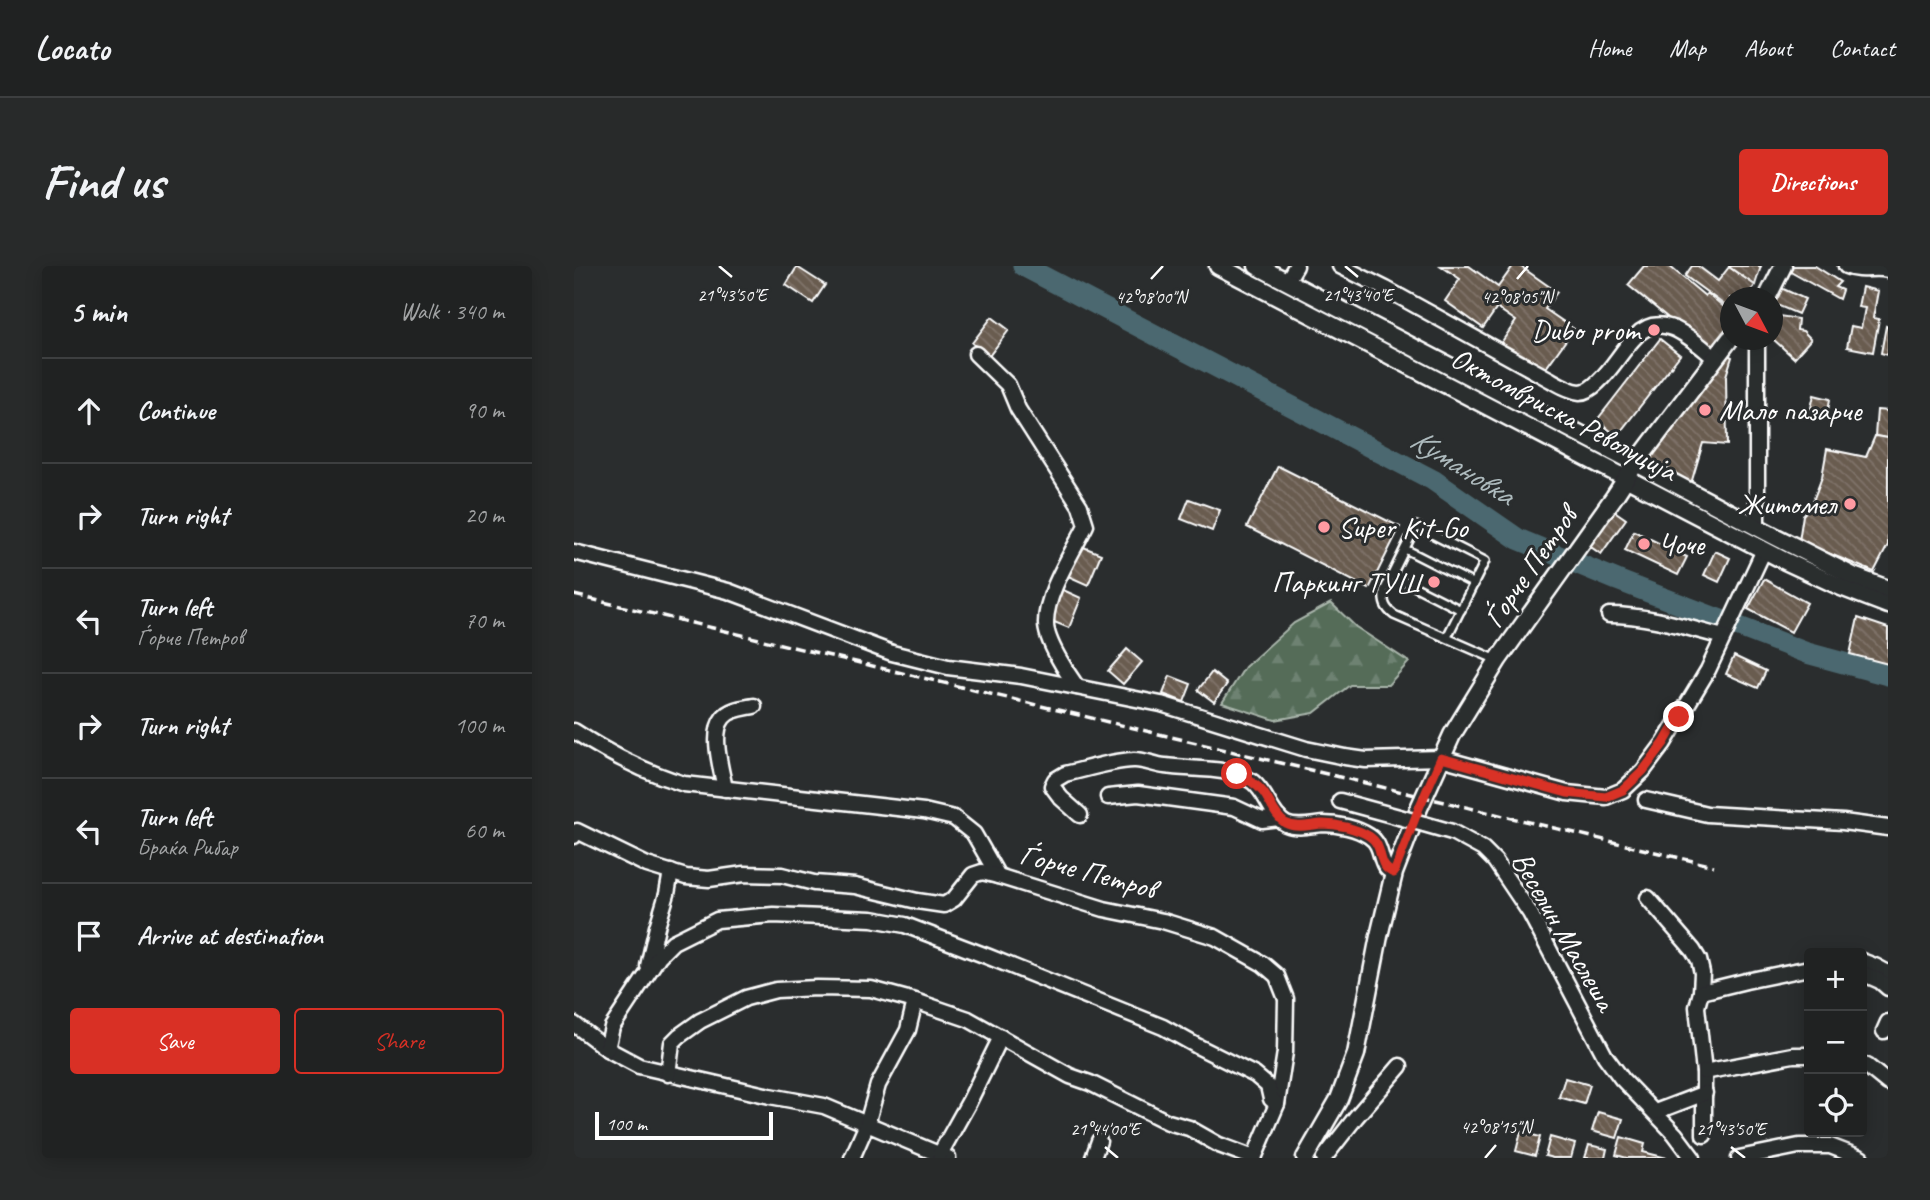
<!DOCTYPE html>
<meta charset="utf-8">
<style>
body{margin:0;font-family:Caveat,sans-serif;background:#282a2a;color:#f1f3f6}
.controls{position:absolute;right:21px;bottom:21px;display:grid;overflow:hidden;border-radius:7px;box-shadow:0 4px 18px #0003}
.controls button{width:63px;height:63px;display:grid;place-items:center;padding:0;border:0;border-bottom:2px solid #3d3f40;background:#202222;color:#f1f3f6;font:35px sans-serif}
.compass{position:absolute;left:1146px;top:21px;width:63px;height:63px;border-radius:50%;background:#202222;box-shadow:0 4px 18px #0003;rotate:131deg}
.scale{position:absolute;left:21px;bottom:18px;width:178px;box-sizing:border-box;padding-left:7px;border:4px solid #fff;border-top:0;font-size:19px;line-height:24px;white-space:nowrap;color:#fff;-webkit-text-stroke:5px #2a2d2e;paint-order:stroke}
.stop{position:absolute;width:21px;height:21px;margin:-16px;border:5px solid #d93025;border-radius:50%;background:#fff}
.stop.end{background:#d93025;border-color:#fff;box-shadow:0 2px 7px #0008}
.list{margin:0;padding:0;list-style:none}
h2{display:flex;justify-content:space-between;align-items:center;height:91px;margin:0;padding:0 28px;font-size:30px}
h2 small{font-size:23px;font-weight:400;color:#a2a4a5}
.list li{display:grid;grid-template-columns:46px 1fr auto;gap:21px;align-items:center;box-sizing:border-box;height:105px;padding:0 28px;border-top:2px solid #3d3f40}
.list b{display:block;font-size:26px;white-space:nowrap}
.list p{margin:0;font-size:23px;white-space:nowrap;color:#a2a4a5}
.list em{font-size:23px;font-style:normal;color:#a2a4a5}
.actions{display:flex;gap:14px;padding:21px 28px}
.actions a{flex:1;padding:16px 0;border:2px solid #d93025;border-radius:7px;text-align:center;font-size:24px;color:#d93025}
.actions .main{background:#d93025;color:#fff}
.icon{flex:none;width:38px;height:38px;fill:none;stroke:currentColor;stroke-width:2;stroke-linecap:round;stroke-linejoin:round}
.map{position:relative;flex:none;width:1314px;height:892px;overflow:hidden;border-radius:7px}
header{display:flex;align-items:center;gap:42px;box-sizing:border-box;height:98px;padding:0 35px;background:#202222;border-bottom:2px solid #3d3f40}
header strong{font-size:33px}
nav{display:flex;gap:38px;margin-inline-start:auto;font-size:24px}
.intro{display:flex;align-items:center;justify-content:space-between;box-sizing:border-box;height:168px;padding:0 42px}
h1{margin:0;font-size:49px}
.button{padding:18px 32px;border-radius:7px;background:#d93025;color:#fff;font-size:24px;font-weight:700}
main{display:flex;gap:42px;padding:0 42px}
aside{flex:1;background:#202222;border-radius:7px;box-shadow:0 4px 18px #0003}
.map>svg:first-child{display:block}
.forest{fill:url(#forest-firs);stroke:#aab6ac;stroke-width:2}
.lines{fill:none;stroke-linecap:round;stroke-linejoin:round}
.river{stroke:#4b686f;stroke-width:21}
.building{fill:url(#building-back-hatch);stroke:#fff;stroke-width:2}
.service-casing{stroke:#fff;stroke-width:12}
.minor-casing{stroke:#fff;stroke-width:19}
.tertiary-casing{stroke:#fff;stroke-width:21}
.service{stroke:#2a2d2e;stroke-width:7}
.minor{stroke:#2a2d2e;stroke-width:14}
.tertiary{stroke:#2a2d2e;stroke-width:16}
.rail{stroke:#fff;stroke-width:3.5;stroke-dasharray:10 5;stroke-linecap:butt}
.minor-bridge-casing{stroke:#fff;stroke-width:19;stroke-linecap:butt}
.minor-bridge{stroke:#2a2d2e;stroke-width:14}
.route{stroke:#d93025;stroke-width:9}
.ticks{fill:none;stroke:#fff;stroke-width:2.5}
.poi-dot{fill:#ff9aa2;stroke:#2a2d2e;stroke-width:2.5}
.labels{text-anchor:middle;stroke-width:6;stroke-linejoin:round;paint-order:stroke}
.poi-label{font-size:30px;fill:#fff;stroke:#2a2d2e;text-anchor:end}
.street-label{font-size:30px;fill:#fff;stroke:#2a2d2e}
.water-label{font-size:32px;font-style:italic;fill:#aebbbe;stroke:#2a2d2e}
.ticks-label{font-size:18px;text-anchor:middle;fill:#fff;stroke:#2a2d2e;stroke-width:6;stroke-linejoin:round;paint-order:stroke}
</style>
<header>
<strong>Locato</strong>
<nav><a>Home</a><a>Map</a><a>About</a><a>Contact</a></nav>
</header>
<div class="intro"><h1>Find us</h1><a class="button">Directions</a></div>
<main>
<aside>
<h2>5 min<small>Walk · 340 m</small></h2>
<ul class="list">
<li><svg class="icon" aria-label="ahead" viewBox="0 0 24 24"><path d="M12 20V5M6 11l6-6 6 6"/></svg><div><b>Continue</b></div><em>90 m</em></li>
<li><svg class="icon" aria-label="right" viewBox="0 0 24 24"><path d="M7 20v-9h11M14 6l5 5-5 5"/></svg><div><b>Turn right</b></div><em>20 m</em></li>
<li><svg class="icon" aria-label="left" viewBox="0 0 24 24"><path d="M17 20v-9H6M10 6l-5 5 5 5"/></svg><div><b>Turn left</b><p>Ѓорче Петров</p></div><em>70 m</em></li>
<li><svg class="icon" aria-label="right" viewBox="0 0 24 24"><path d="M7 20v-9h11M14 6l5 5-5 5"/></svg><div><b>Turn right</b></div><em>100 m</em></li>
<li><svg class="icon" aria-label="left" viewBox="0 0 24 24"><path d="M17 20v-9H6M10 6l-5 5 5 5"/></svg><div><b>Turn left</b><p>Браќа Рибар</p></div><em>60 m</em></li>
<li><svg class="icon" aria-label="arrive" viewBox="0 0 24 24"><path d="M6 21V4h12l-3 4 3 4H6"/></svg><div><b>Arrive at destination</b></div></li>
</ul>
<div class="actions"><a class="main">Save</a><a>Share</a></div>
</aside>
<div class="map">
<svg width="1314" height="892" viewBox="0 0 1314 892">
<defs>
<pattern id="forest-firs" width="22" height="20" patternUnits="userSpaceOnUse" patternTransform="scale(1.75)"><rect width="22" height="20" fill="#556c59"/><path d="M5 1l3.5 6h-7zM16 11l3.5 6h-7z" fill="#6e8272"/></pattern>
<pattern id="building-back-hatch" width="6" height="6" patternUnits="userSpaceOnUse" patternTransform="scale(1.75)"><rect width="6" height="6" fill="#695c50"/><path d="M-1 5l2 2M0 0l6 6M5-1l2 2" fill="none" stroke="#80746a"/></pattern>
</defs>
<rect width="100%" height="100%" fill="#2a2d2e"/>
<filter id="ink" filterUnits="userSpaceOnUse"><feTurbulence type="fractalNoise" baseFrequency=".0143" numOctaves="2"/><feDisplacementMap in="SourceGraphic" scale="14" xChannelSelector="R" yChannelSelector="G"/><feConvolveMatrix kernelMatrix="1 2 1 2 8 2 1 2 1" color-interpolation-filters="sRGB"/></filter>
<g filter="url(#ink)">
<path class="forest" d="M757,337l25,24 53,35 -21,23h-38l-36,28 -39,7 -53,-17 23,-36 49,-44z"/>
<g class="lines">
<path class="river" d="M449,0l410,214 85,59 99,41 190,73 81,22"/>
</g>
<g class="building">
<path d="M867,0h28l29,21 15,-21h7l37,26 -12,17 29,20 -31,43 -42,-29 15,-22 -19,-13 -14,20 -38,-27 15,-22z"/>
<path d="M1070,0h25l36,30 2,-3 23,19v11l-18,23 -20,-15 -3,4 -61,-50z"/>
<path d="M1118,0h6l20,15 11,-14 26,18 -9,13h-16v11l-45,-33z"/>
<path d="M1155,0h32l-6,19 -26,-18z"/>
<path d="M1216,0h25l25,16 -5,5 7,3 -3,9 -52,-29z"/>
<path d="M223,1l28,18 -12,18 -27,-18z"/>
<path d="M1205,21l26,12 -7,15 -26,-11z"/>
<path d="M1288,21l16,4 -5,27 6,1 -6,33 -26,-5 4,-21 10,2 4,-20 -7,-1z"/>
<path d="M1199,49l25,4 -1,11 6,1 8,8 -17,19 -22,-20z"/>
<path d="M418,51l17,13 -20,26 -17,-13z"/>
<path d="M1312,60l2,1v28l-7,-2z"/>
<path d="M1086,73l20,16 -63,81 -20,-16z"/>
<path d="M1152,88l6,3 -6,19 1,69 -24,-2 -13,44 -48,-25z"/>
<path d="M1240,129l16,4 -3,17 -17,-4z"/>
<path d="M1303,144l11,1v27l-13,-2z"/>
<path d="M1301,170l13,2v107l-14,27 -75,-31 4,-26 8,-9 11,-29 5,-28 39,8z"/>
<path d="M704,200l122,61 -31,62 -122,-62z"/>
<path d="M615,233l31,11 -8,21 -31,-12z"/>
<path d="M1039,244l13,9 -25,35 -13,-9z"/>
<path d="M1060,265l53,26 -9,18 -53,-25z"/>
<path d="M507,280l20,8 -13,31 -20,-9z"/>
<path d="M1141,285l15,7 -11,24 -15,-7z"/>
<path d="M1190,313l43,24 -16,29 -43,-23z"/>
<path d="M487,323l20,9 -12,30 -20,-8z"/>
<path d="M1284,352l30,10v36l-38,-10z"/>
<path d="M553,383l15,13 -19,22 -15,-13z"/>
<path d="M1160,390l32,15 -8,17 -32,-14z"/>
<path d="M638,406l15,12 -13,18 -16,-12z"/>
<path d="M596,410l21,8 -7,18 -21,-8z"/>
<path d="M991,812l25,7 -6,19 -25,-7z"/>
<path d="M1024,846l25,7 -6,19 -25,-7z"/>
<path d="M947,866l19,5 -5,19 -19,-5z"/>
<path d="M976,871l25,7 -4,14h-18l-8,-2z"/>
<path d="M1047,871l24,7 -2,8 24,6h-40l-11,-3z"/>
<path d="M1015,879l18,4 -2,9h-20z"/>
</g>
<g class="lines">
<defs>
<g id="service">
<path d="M831,283l69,35"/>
<path d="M818,309l69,35"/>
<path d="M873,371l38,-76 -69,-35 -32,65c-1,12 1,17 10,24l103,45"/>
</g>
<g id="minor">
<path d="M766,0l46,23 163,90c9,5 20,12 31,13 7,0 13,-5 18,-10 15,-14 24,-32 38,-46 26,-28 59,6 79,22"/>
<path d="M1272,0c16,7 27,0 42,4"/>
<path d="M713,15l9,-15"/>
<path d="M402,88l32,31 10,24 62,97 6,19c-13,27 -41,69 -40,99 0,17 21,49 31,63"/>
<path d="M1183,261v-187"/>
<path d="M0,286l154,39 164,62 56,14 73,9 140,28 145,45 39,8 21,3 75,-2 126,35 39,4 17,-7 20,-19 21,-28 44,-73 56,-120"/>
<path d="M1035,349c39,0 76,12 114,22"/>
<path d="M0,465c35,23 70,41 110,53l240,27 30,7 20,16 24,42"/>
<path d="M151,523c-3,-18 -15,-55 -2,-71 6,-9 21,-10 31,-12"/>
<path d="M534,531l30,-3 96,13 28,13 17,-2"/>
<path d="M1072,534l61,14 136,8 45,6"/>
<path d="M766,535l59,16"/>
<path d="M506,549l-19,-17 -9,-12 3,-6 10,-6c22,-5 46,-13 68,-14 10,-1 21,5 32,6 25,4 67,0 88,16 14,11 18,34 33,42 12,5 25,1 37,0 15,0 34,4 46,12 17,11 7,30 25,37"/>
<path d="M850,558l28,8 31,17 12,12 35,52 75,143 17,23 53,55 18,24"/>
<path d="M0,570l3,-5 70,34 39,12 23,2 35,-5 38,1 32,8 41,3 62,15 27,4 10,-6 19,-24 9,-3 16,4 106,33 59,12 52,16 48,27 14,12 9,23 -1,53 -8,52 -23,54"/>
<path d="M1074,632l45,52 6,10 3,13 -1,19 -4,15 7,65v63"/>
<path d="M1288,695l13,5 13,7"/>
<path d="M74,700l9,-39 10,-33 4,-22"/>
<path d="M1288,707l18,8 8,7"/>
<path d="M1127,726l45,-11 63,-13"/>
<path d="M0,758l33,25 32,17 131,30 54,10 124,52"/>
<path d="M1310,765l4,-9"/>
<path d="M33,783l5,-22 47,-71 14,-14 44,-22 56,-5 99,4 33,6 84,32 174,70 34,19 58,29 13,11 3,13 6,5"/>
<path d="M1288,798l5,2 21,17"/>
<path d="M1130,806l89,-17h16"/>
<path d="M94,808l4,-31 7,-7 21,-15 46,-23 30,-8 41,-2 54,1 44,12 53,18 102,57 20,7 78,39 21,6 30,17 35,13"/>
<path d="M1081,846l50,-19"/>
<path d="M366,888l29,-52 32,-65"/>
<path d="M278,892l15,-34 11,-39 30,-55 7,-29"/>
<path d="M519,892l6,-17"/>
<path d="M750,892l32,-41 44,-51"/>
<path d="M1165,892l60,-12h31l31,12"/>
</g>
<g id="tertiary">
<path d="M644,0l567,295 56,26 47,18"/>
<path d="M683,0l379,197 138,73 79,40 35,13"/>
<path d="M1193,32l16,-32"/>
<path d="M731,892l34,-59 17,-45 23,-118 15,-63 25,-65 33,-73 46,-75 116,-163 22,-34 94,-124"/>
</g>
</defs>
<use href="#service" class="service-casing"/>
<use href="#minor" class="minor-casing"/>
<use href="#tertiary" class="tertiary-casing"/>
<use href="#service" class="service"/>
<use href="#minor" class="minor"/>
<use href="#tertiary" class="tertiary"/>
<path class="rail" d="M0,329l1140,271"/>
<defs>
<path id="minor-bridge" d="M825,551l25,7"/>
</defs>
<use href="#minor-bridge" class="minor-bridge-casing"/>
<use href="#minor-bridge" class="minor-bridge"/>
</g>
</g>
<g class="lines" filter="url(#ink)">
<path class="route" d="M663,508c10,5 19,9 26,18 8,10 11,24 22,31 11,6 25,2 37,1 15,0 34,4 47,12 17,11 6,30 25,37l25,-65 22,-50 126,35 39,4 17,-7 20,-19 21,-28 15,-26"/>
</g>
<path class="ticks" d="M145,0l13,11M771,0l13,11M577,13l12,-13M943,13l11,-13M531,881l13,11M1157,881l14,11M911,892l11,-13"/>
<g class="poi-dot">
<circle cx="1080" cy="64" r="7"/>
<circle cx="1131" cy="144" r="7"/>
<circle cx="1276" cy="238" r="7"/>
<circle cx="750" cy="261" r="7"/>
<circle cx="1070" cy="278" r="7"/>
<circle cx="860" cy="316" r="7"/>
</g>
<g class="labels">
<g class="poi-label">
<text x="1066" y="74">Dubo prom</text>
<text x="1145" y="154" text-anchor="start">Мало пазарче</text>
<text x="1262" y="248">Житомел</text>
<text x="764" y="271" text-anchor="start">Super Kit-Go</text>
<text x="1084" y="288" text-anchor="start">Чоче</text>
<text x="846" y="326">Паркинг ТУШ</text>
</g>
<g class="street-label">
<text transform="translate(990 148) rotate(28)" y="10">Октомвриска Револуција</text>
<text transform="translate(956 301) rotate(-55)" y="10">Ѓорче Петров</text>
<text transform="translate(514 605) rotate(15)" y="10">Ѓорче Петров</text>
<text transform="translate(990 665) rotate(60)" y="10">Веселин Маслеша</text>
</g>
<g class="water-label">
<text transform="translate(889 200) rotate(32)" y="11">Кумановка</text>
</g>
</g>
<g class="ticks-label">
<text x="158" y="35">21°43'50"E</text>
<text x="784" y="35">21°43'40"E</text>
<text x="577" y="37">42°08'00"N</text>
<text x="943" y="37">42°08'05"N</text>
<text x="922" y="867">42°08'15"N</text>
<text x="531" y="869">21°44'00"E</text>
<text x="1157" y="869">21°43'50"E</text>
</g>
</svg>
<div class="controls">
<button>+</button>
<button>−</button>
<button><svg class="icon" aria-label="locate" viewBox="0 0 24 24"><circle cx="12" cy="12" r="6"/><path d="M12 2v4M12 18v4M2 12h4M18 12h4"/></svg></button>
</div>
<svg class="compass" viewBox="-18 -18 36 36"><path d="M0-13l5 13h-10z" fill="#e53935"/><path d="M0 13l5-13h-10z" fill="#a2a4a5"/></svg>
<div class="scale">100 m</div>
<div class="stop" style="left:663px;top:508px"></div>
<div class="stop end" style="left:1105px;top:451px"></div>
</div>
</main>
